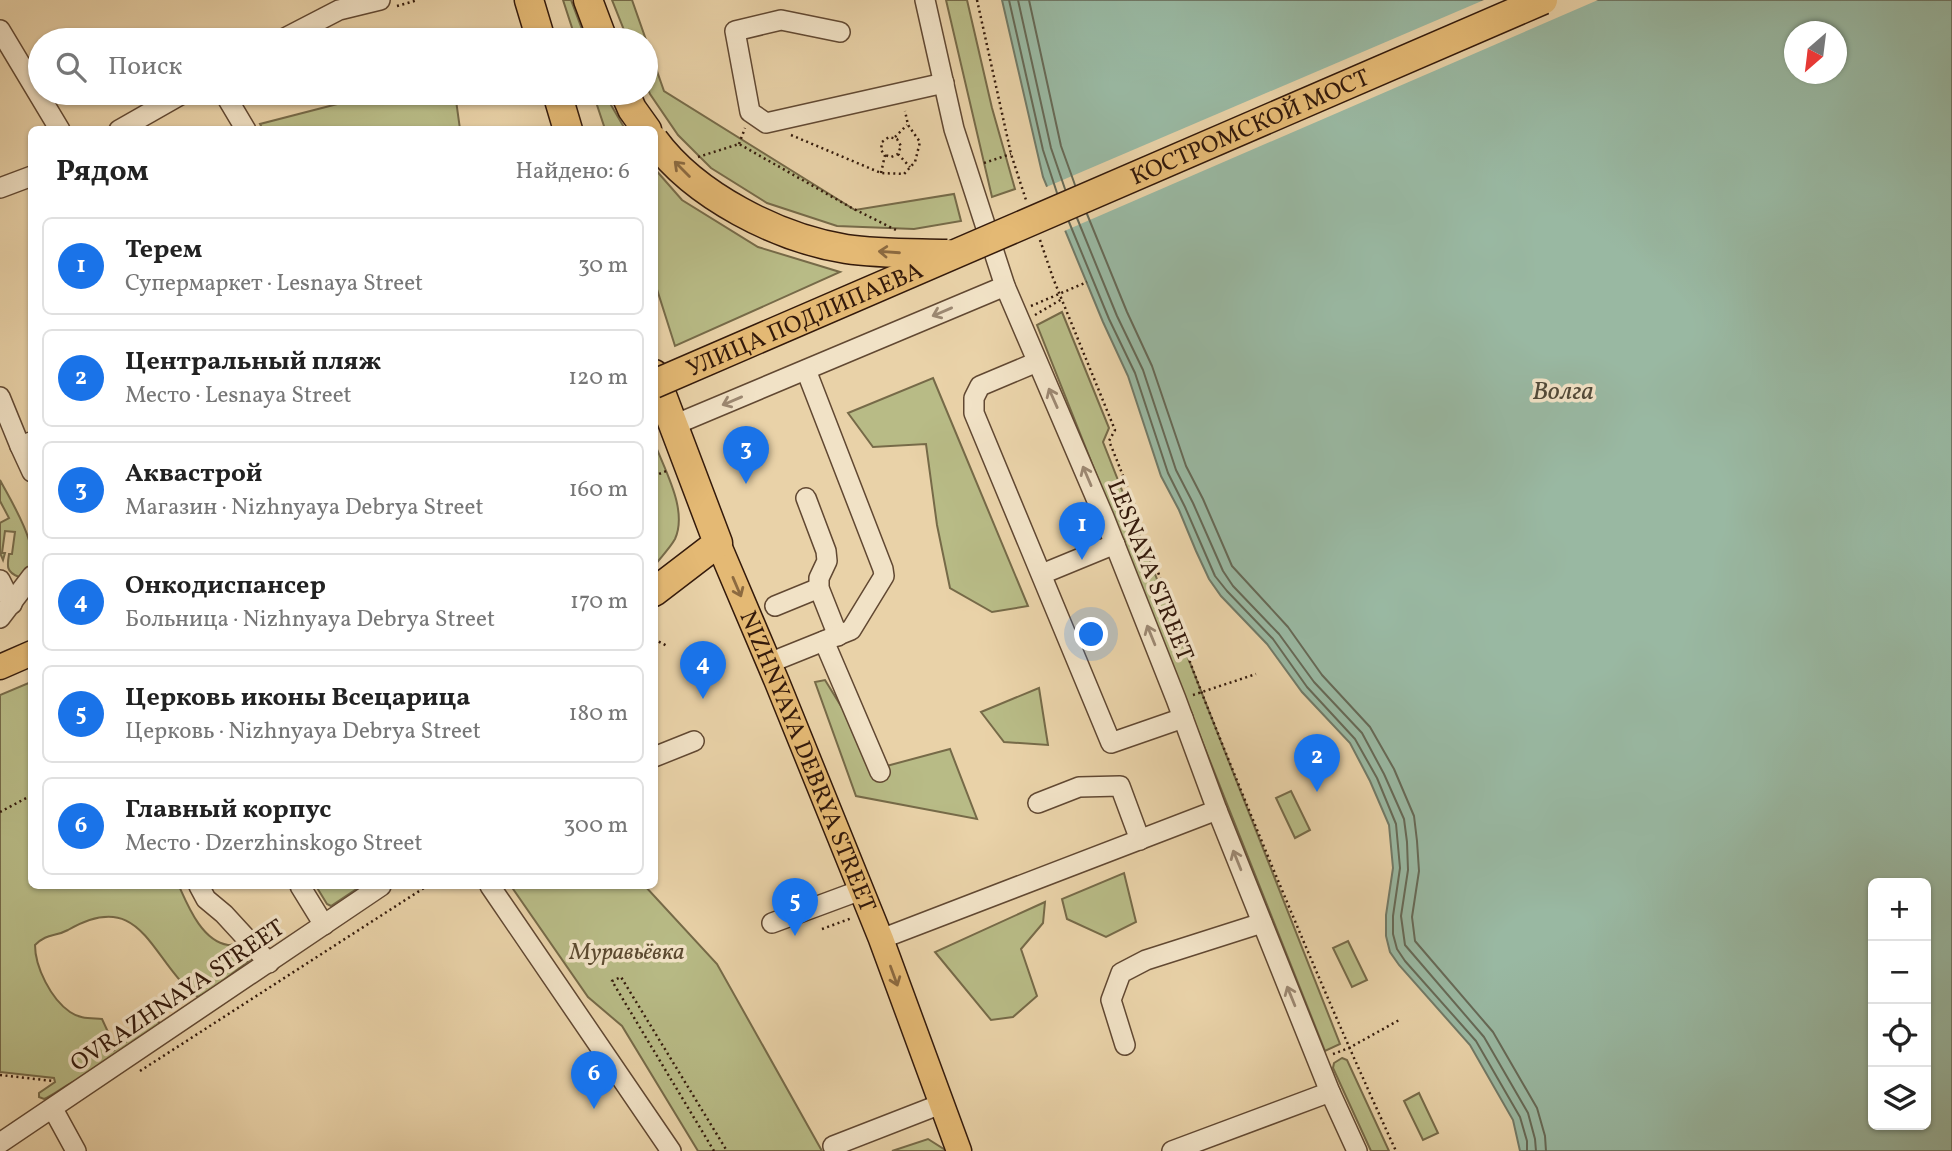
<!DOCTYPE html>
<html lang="ru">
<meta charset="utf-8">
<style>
body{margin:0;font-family:Vollkorn,serif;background:#f6f6f6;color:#222}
.controls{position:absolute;right:21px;bottom:21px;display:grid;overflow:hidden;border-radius:10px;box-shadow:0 2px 5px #0004}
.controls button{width:63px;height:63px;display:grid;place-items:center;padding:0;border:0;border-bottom:2px solid #e0e0e0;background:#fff;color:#222;font:35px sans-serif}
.compass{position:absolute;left:1784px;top:21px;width:63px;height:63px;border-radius:50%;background:#fff;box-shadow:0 2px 5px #0004;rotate:208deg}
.you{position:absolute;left:1092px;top:635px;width:24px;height:24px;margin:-18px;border:5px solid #fff;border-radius:50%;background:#1a73e8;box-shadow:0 0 0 10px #1a73e833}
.badge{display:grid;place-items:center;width:46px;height:46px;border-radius:50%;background:#1a73e8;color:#fff;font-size:23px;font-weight:700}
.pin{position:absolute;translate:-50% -58px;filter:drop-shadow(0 2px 4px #0008)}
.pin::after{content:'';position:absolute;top:37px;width:24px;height:21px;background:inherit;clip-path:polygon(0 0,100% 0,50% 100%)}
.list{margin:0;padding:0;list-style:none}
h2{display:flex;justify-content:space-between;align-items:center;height:91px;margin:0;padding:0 28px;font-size:30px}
h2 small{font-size:23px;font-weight:400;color:#767676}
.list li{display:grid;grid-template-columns:46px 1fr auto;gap:21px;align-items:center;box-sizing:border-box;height:98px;margin:0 14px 14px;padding:0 14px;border:2px solid #e0e0e0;border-radius:10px}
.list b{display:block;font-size:26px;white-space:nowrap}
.list p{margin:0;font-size:23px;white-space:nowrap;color:#767676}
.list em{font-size:23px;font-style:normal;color:#767676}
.icon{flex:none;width:38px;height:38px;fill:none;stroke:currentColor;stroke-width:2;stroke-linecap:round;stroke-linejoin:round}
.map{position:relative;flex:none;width:1952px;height:1151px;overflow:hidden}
.search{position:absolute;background:#fff;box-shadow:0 2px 5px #0004;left:28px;top:28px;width:630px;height:77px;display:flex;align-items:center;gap:18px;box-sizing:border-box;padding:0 24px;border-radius:38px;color:#767676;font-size:26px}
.panel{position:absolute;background:#fff;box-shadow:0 2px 5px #0004;left:28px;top:126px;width:630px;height:763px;border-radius:10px}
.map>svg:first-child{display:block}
.green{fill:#b8bb86;stroke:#766a48;stroke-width:2}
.water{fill:#99b8a2;stroke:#717966;stroke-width:2;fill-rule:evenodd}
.pier{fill:#e9d2a8}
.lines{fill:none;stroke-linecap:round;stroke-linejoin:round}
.shore{stroke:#666956;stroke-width:2}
.minor-casing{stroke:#614832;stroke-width:22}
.major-casing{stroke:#341a0b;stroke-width:27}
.highway-casing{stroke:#341a0b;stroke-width:31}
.path{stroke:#341a0b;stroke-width:2.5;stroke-dasharray:2 3.5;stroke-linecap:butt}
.minor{stroke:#f1e2c6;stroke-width:19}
.major{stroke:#e4b974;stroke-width:24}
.highway{stroke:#e4b974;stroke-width:28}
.highway-bridge-casing{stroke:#341a0b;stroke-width:31;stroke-linecap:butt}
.highway-bridge{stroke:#e4b974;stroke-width:28}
.oneway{stroke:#8c6a40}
.oneway2{stroke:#9c8872}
.labels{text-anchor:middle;stroke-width:7;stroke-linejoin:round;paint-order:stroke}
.street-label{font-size:24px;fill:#341a0b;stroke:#f1e2c6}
.park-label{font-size:24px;font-style:italic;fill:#5c4a30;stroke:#f1e2c6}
.water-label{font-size:26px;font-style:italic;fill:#524938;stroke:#f1e2c6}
</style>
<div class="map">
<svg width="1952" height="1151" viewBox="0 0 1952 1151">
<rect width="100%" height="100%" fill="#e9d2a8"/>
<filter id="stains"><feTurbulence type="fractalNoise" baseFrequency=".00286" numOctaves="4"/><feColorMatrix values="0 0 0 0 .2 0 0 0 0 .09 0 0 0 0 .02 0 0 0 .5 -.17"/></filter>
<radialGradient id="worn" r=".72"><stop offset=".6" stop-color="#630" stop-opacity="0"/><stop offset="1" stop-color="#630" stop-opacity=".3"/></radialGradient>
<g class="green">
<path d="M563,0h8l15,40h-10z"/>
<path d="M612,0h20l32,91 191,119 99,-16 7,27 -47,8 -77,-3 -70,-23 -56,-35 -33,-33 -28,-41 -4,-10v-44h-18z"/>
<path d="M946,0h21l25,108 23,81 -23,8z"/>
<path d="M380,93h75l5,36 -197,1 -3,-6z"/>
<path d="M593,93h11l21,36h-20z"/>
<path d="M654,168l28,32 76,47 82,25 -165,74 -20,-63z"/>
<path d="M1062,312l47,116 -6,14 237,602 -15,7 -288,-726z"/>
<path d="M933,378l95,228 -36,6 -42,-24 -13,-63 -11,-81 -53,3 -25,-34z"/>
<path d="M655,444c10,27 33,66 20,95 -5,9 -14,18 -20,26z"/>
<path d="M0,480c10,20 53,85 19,97 -13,-5 -12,-11 -10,-23h3l3,-22 -10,-1 -3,22h3l-2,7 -3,-7v-30l9,-5 -9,-17z"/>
<path d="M825,680l54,88 71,-19 27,70 -121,-23 -41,-114z"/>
<path d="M31,682l1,204h147c9,20 23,55 49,59 5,0 12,-3 17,-4l13,13 -51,39 -9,4c-48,-35 -54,-111 -130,-67 -13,7 -21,3 -33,15 0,22 16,54 35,67 10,7 20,6 32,7l6,13 -2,20 7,-1 43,-31 5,4 -78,54c-15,4 -24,14 -39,21l-5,-2v-4l16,-11 -1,-4 -54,-6v-377z"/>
<path d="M1039,688l9,57 -44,-3 -23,-30z"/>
<path d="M1291,791l19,39 -15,8 -19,-40z"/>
<path d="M1124,873l12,49 -30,15 -39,-18 -5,-20z"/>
<path d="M316,886h45l-30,20 -4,-2z"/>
<path d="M511,886h134l72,78 105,187h-124l-76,-125 -34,-29z"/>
<path d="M1045,902l-2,21 -22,26 16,47 -24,21 -22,3 -56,-68z"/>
<path d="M1348,941l19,39 -15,7 -19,-39z"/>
<path d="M1342,1058l5,2 42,91h-18l-38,-83 1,-5z"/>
<path d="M1419,1093l19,40 -15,7 -19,-39z"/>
<path d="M928,1139l19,12h-55z"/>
</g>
<path class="water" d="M1002,0h950v1151h-432l-7,-31 -43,-75 -71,-80 -9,-13 -4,-16v-21l7,-47 -4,-43 -19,-44 -20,-38 -48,-51 -35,-48 -46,-48 -12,-17 -13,-28 -17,-41 -18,-34 -33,-100 -25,-54 -60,-145zM1794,32h42v42h-42zM1873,883h53v242h-53z"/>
<path class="pier" d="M1484,0h114l-536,232 -18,-44z"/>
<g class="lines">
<g class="shore">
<path d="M1009,0l34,150 14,43"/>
<path d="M1018,0l33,148 14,41"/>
<path d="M1029,0l32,146 14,39"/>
<path d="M1087,214l40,98 25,54 34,100 17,33 29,67 56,61 34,48 48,52 24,42 20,47 3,25 2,30 -7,46 3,24 78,91 44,76 8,28 1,15"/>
<path d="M1077,218l40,98 26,54 33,100 17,33 30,68 10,15 46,48 35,48 48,51 22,41 20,45 3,23 1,28 -7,46 4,29 79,92 44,76 7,26 1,12"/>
<path d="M1069,222l40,97 26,54 33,100 17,34 30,69 12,15 46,48 34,48 48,52 22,39 19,46 4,44 -7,48v18l4,15 8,12 71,80 44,76 7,24v10"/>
</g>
<defs>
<g id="minor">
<path d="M925,0l29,129 51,157 99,231 72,182 41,111 113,282 27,59"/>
<path d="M0,30l60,100"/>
<path d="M840,32l-59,-12 -46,11 15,81 16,11 178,-40"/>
<path d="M281,40l58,-30 41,-10"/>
<path d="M224,93l22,37"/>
<path d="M119,130l65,-37"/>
<path d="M0,188l32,-12"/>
<path d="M1037,362l-57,24 -6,12v15l137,330 72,-25"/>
<path d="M0,397l20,49"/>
<path d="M674,425l331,-139"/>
<path d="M31,442l-11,4 12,26"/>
<path d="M806,498l20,53 1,10 -8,17v10l19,48"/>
<path d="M1042,574l73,-30"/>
<path d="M0,580l12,24"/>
<path d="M775,606l44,-18"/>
<path d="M0,618l32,-42"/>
<path d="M824,641l56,131"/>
<path d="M769,663l82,-33 33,-54 -1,-7 -77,-199"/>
<path d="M654,757l40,-16"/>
<path d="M1038,803l41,-16 41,-1 20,54"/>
<path d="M199,886l7,13 18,15 45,49"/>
<path d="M300,886l24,39"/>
<path d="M490,886l181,265"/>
<path d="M772,923l89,-33"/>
<path d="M881,939l336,-129"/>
<path d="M1125,1045l-14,-45 10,-27 25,-13 116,-37"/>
<path d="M53,1109l23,42"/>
<path d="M0,1143l381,-257"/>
<path d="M833,1146l108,-42"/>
<path d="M1172,1151l158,-59"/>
</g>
<g id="major">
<path id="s1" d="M718,543l59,139 104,257 78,212"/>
<path d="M0,667l32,-14"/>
</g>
<g id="highway">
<path d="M529,0l12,40"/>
<path d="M588,0l15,40"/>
<path d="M557,93l11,37"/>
<path d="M625,93l7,16 15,21"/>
<path d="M654,374l64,169 -64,49"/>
</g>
</defs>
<use href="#minor" class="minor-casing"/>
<use href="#major" class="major-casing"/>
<use href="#highway" class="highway-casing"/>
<g class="path">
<path d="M977,0l34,154 15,46"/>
<path d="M397,6l21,-6"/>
<path d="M791,135l90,38 23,1 11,-12 5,-20 -12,-17 -3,-14"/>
<path d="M895,137l12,-12"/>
<path d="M739,144l6,-16"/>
<path d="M898,154l12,13"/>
<path d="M698,157l41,-13 111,63 48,24"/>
<path d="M984,163l27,-9"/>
<path d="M881,173l4,-18 -4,-5 1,-8 7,-5 8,2 4,7 -3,8 -7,3 -6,-2"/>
<path d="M1040,240l13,38 62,152 -6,11c35,84 61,171 94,255 61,153 124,305 193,455"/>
<path d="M1031,306l56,-24"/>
<path d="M1035,315l27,-16"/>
<path d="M654,476l15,-6"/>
<path d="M1120,510l15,-7"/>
<path d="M654,639l13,7"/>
<path d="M1193,695l63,-21"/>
<path d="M0,812l32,-17"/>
<path d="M822,929l30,-11"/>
<path d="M1333,1054l16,-6 52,-29"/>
<path d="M140,1071l287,-185"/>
<path d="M0,1075l53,6"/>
<path d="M714,1151l-102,-170 9,-4 106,174"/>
</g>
<use href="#minor" class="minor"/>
<use href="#major" class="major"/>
<use href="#highway" class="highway"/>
<defs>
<g id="highway-bridge">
<path d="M654,140c41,56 124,98 192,109 33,5 68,4 101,5"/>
<path id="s2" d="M654,384l889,-384"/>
</g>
</defs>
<use href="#highway-bridge" class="highway-bridge-casing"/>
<use href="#highway-bridge" class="highway-bridge"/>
</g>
<defs><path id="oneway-shaft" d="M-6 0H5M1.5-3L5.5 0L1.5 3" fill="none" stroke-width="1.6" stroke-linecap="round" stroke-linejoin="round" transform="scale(1.75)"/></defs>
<g class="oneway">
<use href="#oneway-shaft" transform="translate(682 169) rotate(-135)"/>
<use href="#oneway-shaft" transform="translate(889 252) rotate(-176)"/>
<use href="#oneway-shaft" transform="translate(737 587) rotate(67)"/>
<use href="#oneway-shaft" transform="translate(894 976) rotate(70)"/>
</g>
<g class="oneway2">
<use href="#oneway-shaft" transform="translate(942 312) rotate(157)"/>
<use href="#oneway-shaft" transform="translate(1053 398) rotate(-114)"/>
<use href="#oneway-shaft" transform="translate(732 401) rotate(157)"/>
<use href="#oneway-shaft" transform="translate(1087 476) rotate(-113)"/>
<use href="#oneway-shaft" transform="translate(1151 635) rotate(-112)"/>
<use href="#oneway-shaft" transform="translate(1237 860) rotate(-112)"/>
<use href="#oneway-shaft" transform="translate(1291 996) rotate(-112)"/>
</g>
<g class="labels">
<g class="street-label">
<text dy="8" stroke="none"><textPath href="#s2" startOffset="649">КОСТРОМСКОЙ МОСТ</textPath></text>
<text dy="8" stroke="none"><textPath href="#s2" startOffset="164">УЛИЦА ПОДЛИПАЕВА</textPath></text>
<text transform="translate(1151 570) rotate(68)" y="8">LESNAYA STREET</text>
<text dy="8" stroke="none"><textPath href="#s1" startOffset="236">NIZHNYAYA DEBRYA STREET</textPath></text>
<text transform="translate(177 995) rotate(-34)" y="8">OVRAZHNAYA STREET</text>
</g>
<g class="park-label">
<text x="627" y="959">Муравьёвка</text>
</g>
<g class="water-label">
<text x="1563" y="399">Волга</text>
</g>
</g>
<rect width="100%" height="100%" filter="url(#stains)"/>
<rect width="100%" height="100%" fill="url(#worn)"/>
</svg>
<div class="controls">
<button>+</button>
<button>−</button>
<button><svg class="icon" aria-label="locate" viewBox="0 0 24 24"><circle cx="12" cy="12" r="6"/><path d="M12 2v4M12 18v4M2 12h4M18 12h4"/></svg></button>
<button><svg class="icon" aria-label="layers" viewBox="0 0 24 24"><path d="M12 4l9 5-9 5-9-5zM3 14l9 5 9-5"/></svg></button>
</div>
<svg class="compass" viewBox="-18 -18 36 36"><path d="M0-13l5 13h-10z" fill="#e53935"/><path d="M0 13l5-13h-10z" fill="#767676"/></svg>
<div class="you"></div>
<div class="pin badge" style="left:1082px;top:560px">1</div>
<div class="pin badge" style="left:1317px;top:792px">2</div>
<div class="pin badge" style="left:746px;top:484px">3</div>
<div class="pin badge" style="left:703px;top:699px">4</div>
<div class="pin badge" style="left:795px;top:936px">5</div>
<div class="pin badge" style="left:594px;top:1109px">6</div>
<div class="search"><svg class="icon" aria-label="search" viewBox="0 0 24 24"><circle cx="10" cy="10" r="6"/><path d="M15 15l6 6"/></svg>Поиск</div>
<section class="panel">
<h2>Рядом<small>Найдено: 6</small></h2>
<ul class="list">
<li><span class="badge">1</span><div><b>Терем</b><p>Супермаркет · Lesnaya Street</p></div><em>30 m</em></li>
<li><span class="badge">2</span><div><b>Центральный пляж</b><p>Место · Lesnaya Street</p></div><em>120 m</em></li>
<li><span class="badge">3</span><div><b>Аквастрой</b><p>Магазин · Nizhnyaya Debrya Street</p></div><em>160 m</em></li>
<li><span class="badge">4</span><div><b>Онкодиспансер</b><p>Больница · Nizhnyaya Debrya Street</p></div><em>170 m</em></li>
<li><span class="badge">5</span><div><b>Церковь иконы Всецарица</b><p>Церковь · Nizhnyaya Debrya Street</p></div><em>180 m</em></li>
<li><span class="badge">6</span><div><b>Главный корпус</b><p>Место · Dzerzhinskogo Street</p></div><em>300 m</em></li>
</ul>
</section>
</div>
